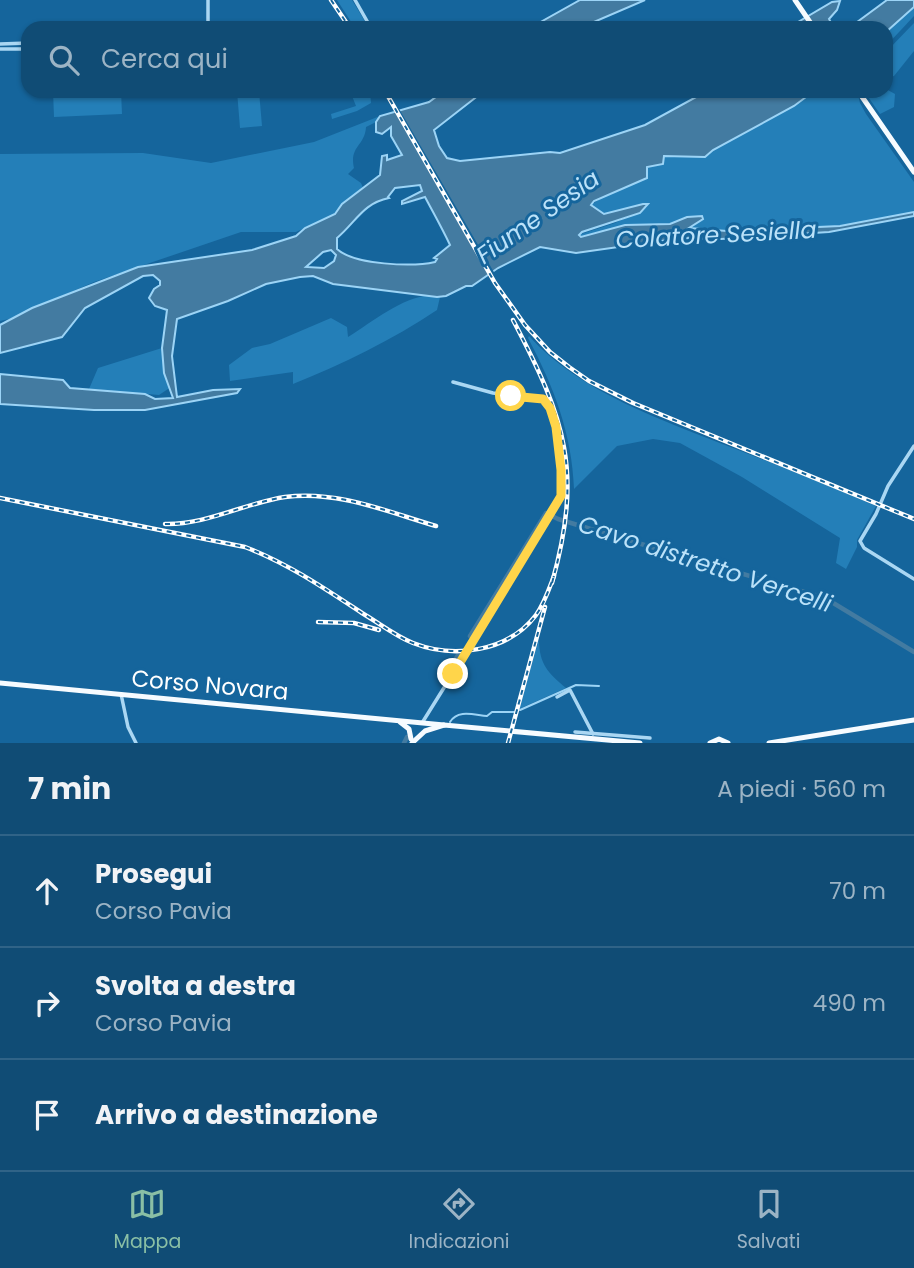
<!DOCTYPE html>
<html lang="it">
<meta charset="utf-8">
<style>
body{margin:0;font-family:Poppins,sans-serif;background:#19537a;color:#f1f3f6}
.stop{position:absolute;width:21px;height:21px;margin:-16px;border:5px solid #ffd54a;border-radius:50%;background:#fff}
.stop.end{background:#ffd54a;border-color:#fff;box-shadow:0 2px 7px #0008}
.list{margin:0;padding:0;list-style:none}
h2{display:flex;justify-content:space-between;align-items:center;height:91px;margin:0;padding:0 28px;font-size:30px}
h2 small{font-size:23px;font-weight:400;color:#9cb4c5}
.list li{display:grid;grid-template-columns:46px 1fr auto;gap:21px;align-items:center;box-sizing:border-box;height:112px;padding:0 28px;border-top:2px solid #306387}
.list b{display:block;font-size:26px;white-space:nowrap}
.list p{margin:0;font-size:23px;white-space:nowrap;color:#9cb4c5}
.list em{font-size:23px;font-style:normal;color:#9cb4c5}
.icon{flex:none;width:38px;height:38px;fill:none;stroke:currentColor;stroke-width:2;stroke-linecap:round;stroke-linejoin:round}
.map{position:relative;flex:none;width:914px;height:743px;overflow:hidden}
.search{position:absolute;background:#104c75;box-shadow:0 2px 5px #0004;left:21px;right:21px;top:21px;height:77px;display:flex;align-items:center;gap:18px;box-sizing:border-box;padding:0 24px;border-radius:21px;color:#9cb4c5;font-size:26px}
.sheet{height:427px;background:#104c75}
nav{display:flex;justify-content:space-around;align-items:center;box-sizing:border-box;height:98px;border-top:2px solid #306387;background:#104c75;font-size:19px;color:#9cb4c5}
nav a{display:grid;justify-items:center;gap:4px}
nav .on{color:#8abfa5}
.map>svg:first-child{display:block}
.green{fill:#247fb8}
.water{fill:#437ba1;stroke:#9cd4f6;stroke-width:2;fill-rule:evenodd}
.pier{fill:#15659c}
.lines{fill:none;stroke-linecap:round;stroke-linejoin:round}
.stream{stroke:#9cd4f6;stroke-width:2}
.canal{stroke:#437ba1;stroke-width:4.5}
.minor{stroke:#aad7f3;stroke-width:3.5}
.major{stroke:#f6fbff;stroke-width:5}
.rail-casing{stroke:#fff;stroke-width:4.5}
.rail{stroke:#15659c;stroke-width:2;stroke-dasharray:5;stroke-linecap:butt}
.route{stroke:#ffd54a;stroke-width:9}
.labels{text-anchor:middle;stroke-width:6;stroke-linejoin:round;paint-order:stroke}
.street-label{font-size:23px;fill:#fff;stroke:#15659c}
.water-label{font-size:24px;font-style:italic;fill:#bbe2f9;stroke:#15659c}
</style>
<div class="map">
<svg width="914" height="743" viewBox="0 0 914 743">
<rect width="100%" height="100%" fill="#15659c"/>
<g class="green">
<path d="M337,0h15l17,28h-14z"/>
<path d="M914,7v9l-28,30v-14z"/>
<path d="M914,23v28l-20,25 -8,2v-26z"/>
<path d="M886,89l9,5 -1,13 -14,7 -16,-23h22z"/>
<path d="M53,91h68l1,23 -68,3z"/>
<path d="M237,91h22l3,35 -22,2z"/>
<path d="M350,91h20l1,12 -14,8 -25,8 -1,-5 25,-8z"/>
<path d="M814,91h43l3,12 6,11 48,68v30l-74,14 -113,5 -38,-3 1,-3 5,-1 -8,-7 -17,7 -45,1 -38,12 -9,-2 37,-12 32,-16v-3h-4l-39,10 -13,-9 72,-49 42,1 8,-7 81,-44z"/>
<path d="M380,116l-4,6 -10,5c-1,19 -17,19 -12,41l-6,6 13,9 3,7 -22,14 -7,10 -39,18h-55l-147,50 -85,37 -9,2v-167l143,-1 68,10 103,-21z"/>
<path d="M431,295l9,2 -3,13c-45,30 -94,54 -144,74v-12l-63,9 -1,-16 23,-17 18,-4 61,-26 16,9 1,10c26,-16 52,-39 83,-42z"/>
<path d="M529,336c50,56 135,85 204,112 48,18 96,38 143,58l-19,34v7l-11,22 -10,-6 4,-25 -98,-61 -62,-34 -27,-4 -36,7 -43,43c-2,-55 -20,-102 -46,-151z"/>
<path d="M162,348l2,25 7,14 -12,8 -70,-6 9,-21z"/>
<path d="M539,639c0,25 9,34 27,49l-47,21z"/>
</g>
<g class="water">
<path d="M580,0h65l-65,28h-50z"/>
<path d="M887,0h27v7l-28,25v-4h-37z"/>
<path d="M840,1l-3,9 -8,9 5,9h-46l44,-26z"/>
<path d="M444,91h40l-50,39 5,16 8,12 13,3 90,-9 10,1 85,-28 62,-34h107l-20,15 -81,44 -8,7 -41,-1 -1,8 -16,3v11l-53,23 -3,4 13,9 39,-10h5l-8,9 -58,19 -3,3 2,2 44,-12 45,-1 17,-7 15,-1 1,3 -14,9 38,3 113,-5 74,-14v4l-85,16 -108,7 -39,-1 -106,15 -36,-6 -42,21 -26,18h-6l-20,10 -9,1 -104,-13 -20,-8 -13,1 -34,7 -38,17 -51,18 -5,37 5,41 36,-7 27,-1 -3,4 -92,17h-51l-94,-6v-30l63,6 7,8 75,6 10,5 18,-1 -9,-25 -2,-25 5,-38 -12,-4 -6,-8 5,-9 6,-4v-4l-7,-6 -10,1 -58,32 -23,29 -62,16v-28l32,-17 106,-41 114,-17 44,-14 9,-8 30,-14 7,-10 38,-29 2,-19 5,-1v5l15,-5 -11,-19v-9l-9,7 -6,-2v-10l4,-6 49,-14zM420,185l2,6 -20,10v3l23,-7c9,17 17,31 25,48l-16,13 3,1 -2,3c-22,5 -81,3 -98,-13v-11c19,-16 26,-35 52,-40l-1,-1 7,-9zM331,250l5,5 -2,6 -10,7 -18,-1 17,-15z"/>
</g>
<path class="pier" d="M398,107l97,167 -5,4 -97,-169z"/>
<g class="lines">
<g class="stream">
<path d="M520,710l56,-25 23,1"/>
<path d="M450,722c8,-13 24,-7 37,-6l5,-4h22"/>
</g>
<g class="canal">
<path d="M470,636l76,-123 12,6 39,12 228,67 89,54"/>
<path d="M453,663l7,-11"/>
<path d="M404,743l3,-6"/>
</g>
<g class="minor">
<path d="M355,0l16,28"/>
<path d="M208,28v-28"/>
<path d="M0,44l28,-1"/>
<path d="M0,49h28"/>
<path d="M914,446l-26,40 -12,28 -16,27 4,7 50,31"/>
<path d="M121,694l7,33 8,16"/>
<path d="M557,697l13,-7 23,44"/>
<path d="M422,723l131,-210 8,-16 1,-10c-1,-27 0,-67 -19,-88l-50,-6 -40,-11"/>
<path d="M575,732l75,6"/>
</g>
<g class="major">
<path d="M795,0l19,28"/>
<path d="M858,91l56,81"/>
<path d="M0,683l444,42"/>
<path d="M400,722l9,7 2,10"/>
<path d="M412,743l13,-12 19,-6 196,18"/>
<path d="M710,743l9,-4 9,4"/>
<path d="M769,743l145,-23"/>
</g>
<defs>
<g id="rail">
<path d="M331,0l19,28"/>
<path d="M385,91l110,192 30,42 25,27 19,15 20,14 44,22 281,116"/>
<path d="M513,320c53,101 70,151 39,263"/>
<path d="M0,498l245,49c42,16 79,41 117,66 17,10 33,23 51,30 41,16 95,9 123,-28 8,-11 13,-26 18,-39"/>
<path d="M165,524c41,1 80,-21 120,-27 52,-7 103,15 151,29"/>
<path d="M318,622l36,1 25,7"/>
<path d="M508,743l37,-136"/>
</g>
</defs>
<use href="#rail" class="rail-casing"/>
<use href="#rail" class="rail"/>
</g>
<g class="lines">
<path class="route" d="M453,674l108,-178v-26l-5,-43 -6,-19 -7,-9 -32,-3"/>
</g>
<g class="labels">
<g class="street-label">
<text transform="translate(210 685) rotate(5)" y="8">Corso Novara</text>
</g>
<g class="water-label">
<text transform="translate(538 217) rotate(-35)" y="8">Fiume Sesia</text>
<text transform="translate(716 235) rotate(-3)" y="8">Colatore Sesiella</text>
<text transform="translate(705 564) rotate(18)" y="8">Cavo distretto Vercelli</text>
</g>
</g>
</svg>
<div class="stop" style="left:511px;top:396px"></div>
<div class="stop end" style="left:453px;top:674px"></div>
<div class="search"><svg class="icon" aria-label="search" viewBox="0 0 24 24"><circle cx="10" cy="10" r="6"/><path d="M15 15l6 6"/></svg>Cerca qui</div>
</div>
<section class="sheet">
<h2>7 min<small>A piedi · 560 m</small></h2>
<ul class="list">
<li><svg class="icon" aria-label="ahead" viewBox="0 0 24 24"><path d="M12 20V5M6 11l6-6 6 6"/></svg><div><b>Prosegui</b><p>Corso Pavia</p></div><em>70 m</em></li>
<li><svg class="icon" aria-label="right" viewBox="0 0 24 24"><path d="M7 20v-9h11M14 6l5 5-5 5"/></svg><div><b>Svolta a destra</b><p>Corso Pavia</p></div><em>490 m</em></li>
<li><svg class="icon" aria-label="arrive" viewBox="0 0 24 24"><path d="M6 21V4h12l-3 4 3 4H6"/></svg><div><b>Arrivo a destinazione</b></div></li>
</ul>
</section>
<nav>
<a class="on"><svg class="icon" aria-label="map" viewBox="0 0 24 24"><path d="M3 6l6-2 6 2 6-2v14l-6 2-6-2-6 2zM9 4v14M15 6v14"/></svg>Mappa</a>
<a><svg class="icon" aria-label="directions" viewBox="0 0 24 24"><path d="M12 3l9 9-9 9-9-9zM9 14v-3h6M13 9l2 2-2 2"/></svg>Indicazioni</a>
<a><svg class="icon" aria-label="saved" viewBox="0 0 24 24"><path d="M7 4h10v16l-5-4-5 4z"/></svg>Salvati</a>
</nav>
